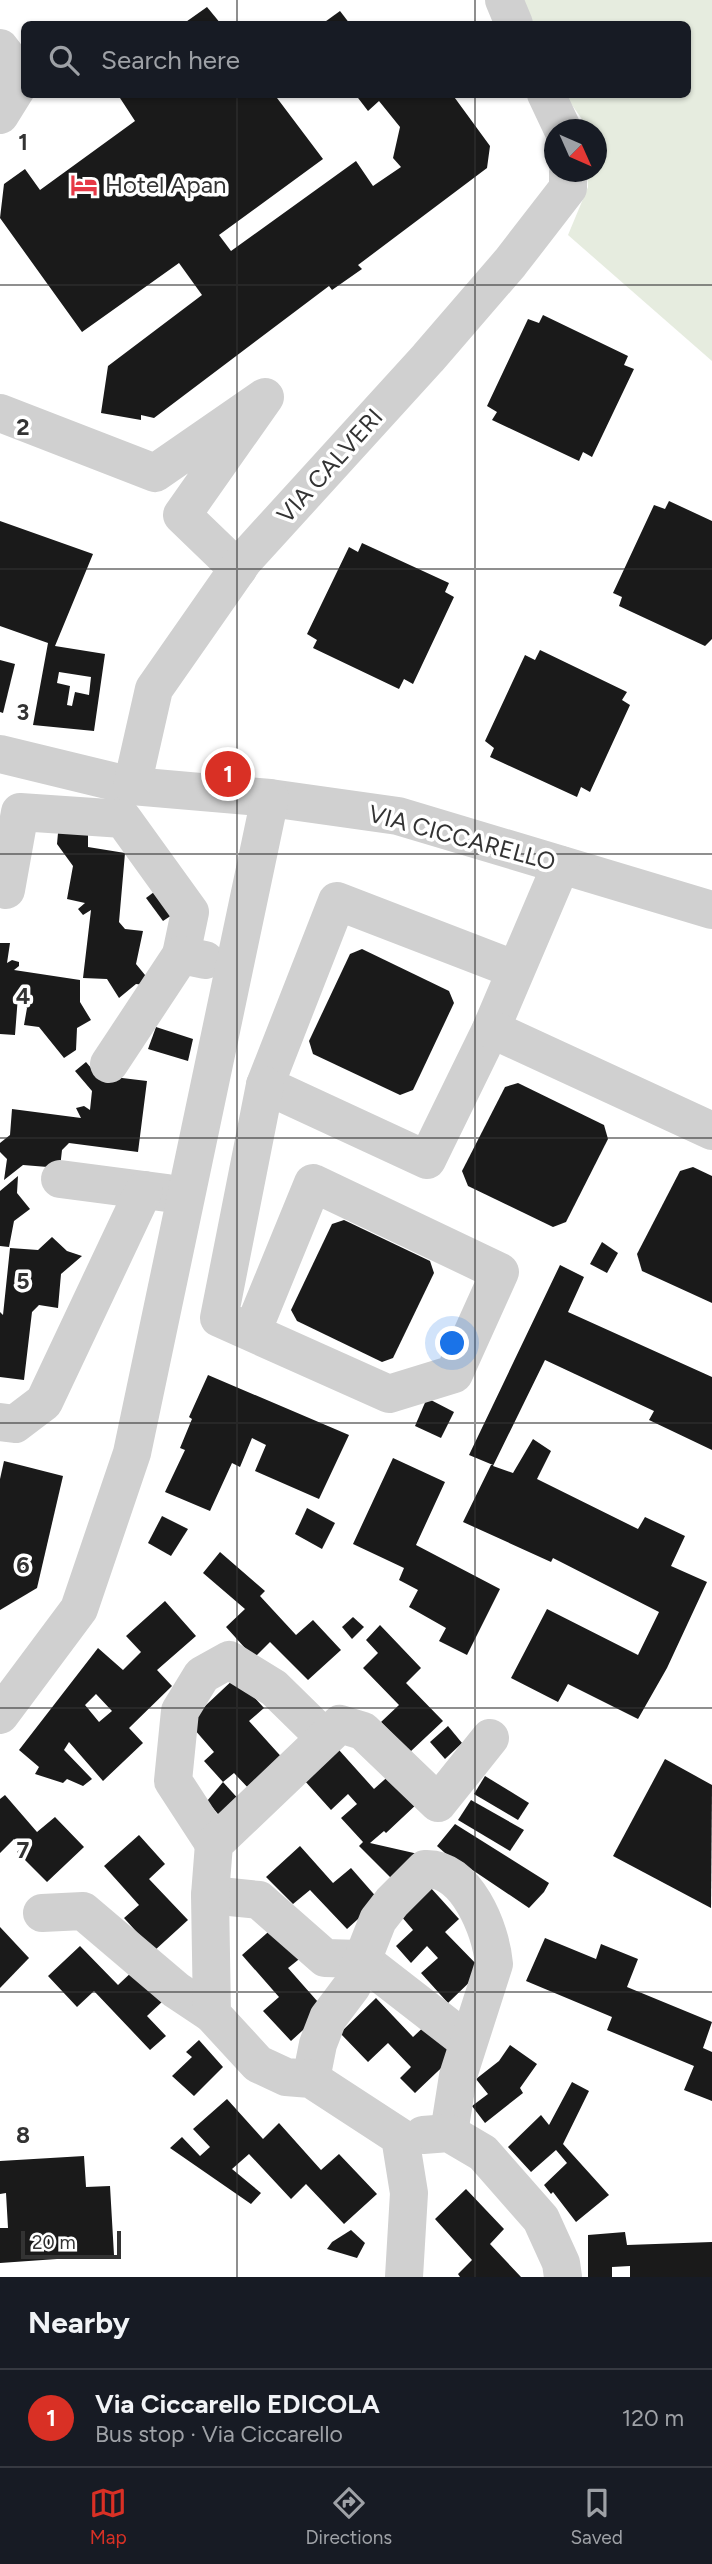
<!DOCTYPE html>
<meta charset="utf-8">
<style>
body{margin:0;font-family:Figtree,sans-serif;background:#242831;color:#f1f3f6}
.compass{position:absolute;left:544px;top:119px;width:63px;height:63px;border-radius:50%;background:#171b24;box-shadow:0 2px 5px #0004;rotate:135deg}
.scale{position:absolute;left:21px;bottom:18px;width:100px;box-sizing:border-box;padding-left:7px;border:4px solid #333;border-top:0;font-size:19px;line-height:24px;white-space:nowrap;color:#333;-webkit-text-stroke:5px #fff;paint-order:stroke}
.you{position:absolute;left:453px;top:1344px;width:24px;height:24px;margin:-18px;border:5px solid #fff;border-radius:50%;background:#1a73e8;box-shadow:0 0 0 10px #1a73e833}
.badge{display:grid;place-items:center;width:46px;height:46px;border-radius:50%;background:#d93025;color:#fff;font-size:23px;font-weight:700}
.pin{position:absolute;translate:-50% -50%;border:4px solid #fff;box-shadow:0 2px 7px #0006}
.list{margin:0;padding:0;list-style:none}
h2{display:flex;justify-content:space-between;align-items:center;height:91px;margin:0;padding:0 28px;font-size:30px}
h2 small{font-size:23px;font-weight:400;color:#9ea1a6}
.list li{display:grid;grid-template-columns:46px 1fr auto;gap:21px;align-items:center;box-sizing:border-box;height:98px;padding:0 28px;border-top:2px solid #363941}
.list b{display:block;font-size:26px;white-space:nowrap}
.list p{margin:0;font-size:23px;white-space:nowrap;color:#9ea1a6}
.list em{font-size:23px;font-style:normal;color:#9ea1a6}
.icon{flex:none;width:38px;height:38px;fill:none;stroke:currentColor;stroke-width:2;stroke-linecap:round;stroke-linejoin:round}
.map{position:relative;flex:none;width:712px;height:2277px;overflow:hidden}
.search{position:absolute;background:#171b24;box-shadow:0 2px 5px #0004;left:21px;right:21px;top:21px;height:77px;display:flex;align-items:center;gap:18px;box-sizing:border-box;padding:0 24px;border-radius:10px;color:#9ea1a6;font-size:26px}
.sheet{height:189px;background:#171b24}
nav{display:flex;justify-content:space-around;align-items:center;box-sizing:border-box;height:98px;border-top:2px solid #363941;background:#171b24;font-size:19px;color:#9ea1a6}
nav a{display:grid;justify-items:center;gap:4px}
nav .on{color:#d93025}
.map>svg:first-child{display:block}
.green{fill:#e6ecdf}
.building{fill:#1a1a1a;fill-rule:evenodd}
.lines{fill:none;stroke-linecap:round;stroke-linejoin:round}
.minor{stroke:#d0d0d0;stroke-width:38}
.grid{fill:none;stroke:#333;stroke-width:2;stroke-opacity:0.55}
.labels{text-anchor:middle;stroke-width:7;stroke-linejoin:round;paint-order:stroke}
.poi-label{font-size:24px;fill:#333;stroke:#fff;text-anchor:start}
.street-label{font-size:24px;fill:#333;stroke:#fff}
.grid-label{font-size:23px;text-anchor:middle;font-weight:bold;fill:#333;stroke:#fff;stroke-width:7;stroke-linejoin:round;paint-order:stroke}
</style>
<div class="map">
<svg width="712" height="2277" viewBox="0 0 712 2277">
<rect width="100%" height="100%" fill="#fff"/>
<path class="green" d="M521,0h191v361l-144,-126 20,-48 -1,-15h9v-42l-10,-1v-4l-21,-30 123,-1v-70h-159z"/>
<g class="building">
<path d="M207,7l14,17h-38z"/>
<path d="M340,11l10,13h-28z"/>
<path d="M125,94h149l49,65 -104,76 12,16 125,-90 17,25 28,-19 -8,-9 7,-31 -21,-26 -11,10 -13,-17h97l38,52 -3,22 -129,97 4,4 -30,21 -3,-4 -175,132 -13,-3v5l-40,-7 7,-47 94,-71 -23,-32 -97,69 -82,-114 4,-34 21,-15 15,21 95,-69 -15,-23z"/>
<path d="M543,315l85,41 -4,9 10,4 -42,88 -9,-5 -4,9 -87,-41 5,-8 -10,-6 41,-87 11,4z"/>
<path d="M669,501l43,20v118l-7,7 -86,-40 3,-9 -9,-4 41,-88 11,4z"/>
<path d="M0,521l93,33 -38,92 50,8 -11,77 -61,-6 15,-82 -48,-17zM59,672l32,5 -2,18 -14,-3 -3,14 -5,-1 3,-19 -13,-3z"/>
<path d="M362,543l87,40 -4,9 9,5 -41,87 -9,-5 -5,10 -86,-41 4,-8 -10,-6 42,-87 9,5z"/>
<path d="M540,650l87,42 -5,8 8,5 -40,87 -9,-5 -4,10 -87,-40 4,-9 -9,-7 40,-86 10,5z"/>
<path d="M0,660l15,4 -12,49 -3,-1z"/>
<path d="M59,822l29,3v22l37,6 -6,69 6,7 18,2 -7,33 18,22 -18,-2 -17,14 -12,-19 -24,-1 8,-68 -8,5 -5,-6 7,-6 -18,-4 6,-33 -16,-22z"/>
<path d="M162,886l16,25 -15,10 -17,-23z"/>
<path d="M0,943h10l-3,20 5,-3 7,2v4l-5,4 66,10v22l11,18 -14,8 -1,22 -12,8 -25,-31 -15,-2 3,-17 -9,-12 -3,39 -15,-1z"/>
<path d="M362,949l87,42 5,12 -41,87 -13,5 -87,-41 -4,-13 41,-87z"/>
<path d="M156,1027l37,12 -5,22 -40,-12z"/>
<path d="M86,1062l11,13 50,6 -9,71 -69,-9 -7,7 -2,18 -37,-3 -19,15 3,-21 -7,-7v-9l10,-8 2,-26 69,9 -5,-10 8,-2 6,4 2,-19 -17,-20z"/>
<path d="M518,1083l86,42 4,14 -42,83 -13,5 -85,-41 -6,-15 43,-84z"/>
<path d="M693,1167l19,9v127l-70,-32 -5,-17 43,-83z"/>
<path d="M18,1176l-1,17 13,16 -16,12 -5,26 -9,-1v-55z"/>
<path d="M344,1220l86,41 4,12 -41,85 -11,4 -85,-41 -6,-11 41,-86z"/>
<path d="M52,1237l15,14 15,5 -21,18 -3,34 -19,-3 -7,7 -8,68 -24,-3v-65l3,3 7,-67 28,2z"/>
<path d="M602,1242l16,11 -11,20 -17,-9z"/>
<path d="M560,1265l24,12 -16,35 144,65v73l-63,-30 5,-9 -109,-51 -52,106 20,7 20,-34 18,12 -14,28 101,50 7,-12 40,19 -14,30 36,16 -40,86 -29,51 -70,-35 -10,18 -47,-24 36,-69 91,46 21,-43 -106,-54 -2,4 -88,-40 28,-57h2l-24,-10z"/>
<path d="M208,1375l141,60 -30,64 -64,-28 11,-26 -14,-7 -12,29 -8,-4 -22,48 -45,-19 20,-42 -5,-2 12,-29 -3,-2z"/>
<path d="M427,1398l27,14 -13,26 -26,-12z"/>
<path d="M393,1458l52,24 -29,63 84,44 -33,66 -28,-14 7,-13 -37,-21 9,-17 -19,-10 5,-12 -51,-24z"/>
<path d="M4,1461l59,15 -26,112 -37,22v-131z"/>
<path d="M307,1508l28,15 -13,26 -27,-15z"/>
<path d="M162,1516l26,13 -17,27 -23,-13z"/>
<path d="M220,1552l45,39 -5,5 36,39 17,-15 28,30 -33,30 -38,-38 -16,16 -28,-31 19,-18 -42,-36z"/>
<path d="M165,1601l31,35 -39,34 15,16 -43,42 14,15 -40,38 -34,-39 -5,8 28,29 -9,7 -16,-7 -4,4 -28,-9 4,-7 -20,-17 79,-102 25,22 18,-18 -15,-16zM96,1694l16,17 -13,11 -14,-17z"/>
<path d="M353,1617l11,10 -12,12 -10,-12z"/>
<path d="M380,1625l41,43 -15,15 37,38 -33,31 -29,-30 18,-17 -36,-37 15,-15 -12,-13z"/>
<path d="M236,1677l28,31 -15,13 37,41 -34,30 -18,-19 -11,9 -9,-10 -10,-11 10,-9 -26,-30z"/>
<path d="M448,1726l14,17 -17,16 -15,-17z"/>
<path d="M339,1750l35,39 19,-17 26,30 -33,31 -2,-2 -14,12 57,13 -30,28 -38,-38 4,-4 -22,-24 16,-14 -9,-10 -17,16 -27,-30z"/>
<path d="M665,1759l47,26 -1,123 -98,-52z"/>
<path d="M485,1776l44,27 -11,17 -44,-26z"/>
<path d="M223,1782l19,21 -19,17 -16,-19z"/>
<path d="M5,1795l32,37 18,-15 29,30 -37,35 -30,-30 5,-5 -8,-8 -14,14v-54z"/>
<path d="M471,1800l53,30 -14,21 -52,-31z"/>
<path d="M455,1824l94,59 -5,9 -15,16 -55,-37 -21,-11 -16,-14z"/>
<path d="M139,1835l26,29 -16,15 39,41 -34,31 -30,-33 15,-13 -35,-39z"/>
<path d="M300,1846l33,37 18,-15 28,32 -32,29 -37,-39 -17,14 -27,-27z"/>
<path d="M430,1887l29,32 -14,13 37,38 -34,33 -27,-30 17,-15 -11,-12 -16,17 -15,-17 17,-16 -12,-14z"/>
<path d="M275,1926l28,30 -15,12 37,42 -34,31 -28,-30 16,-14 -37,-42z"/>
<path d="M0,1927l29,31 -29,30z"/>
<path d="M545,1938l51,21 5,-15 37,15 -11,28 85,35 -9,26 9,4v49l-28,-11 10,-24 -87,-36 5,-13 -86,-36z"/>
<path d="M80,1946l38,39 17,-16 29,31 -17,16 19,20 -16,14 -56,-59 -17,16 -29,-31z"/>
<path d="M376,1998l37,39 17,-16 29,30 -44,42 -15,-15 11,-11 -23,-24 -20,19 -28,-29z"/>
<path d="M199,2040l24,27 -29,29 -22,-20 20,-19 -6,-5z"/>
<path d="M510,2045l27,19 -17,24 3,5 -38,30 -13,-17 16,-12 -12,-15 23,-18z"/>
<path d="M572,2082l17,9 -26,53 46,51 -33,27 -23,-30 -2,2 -7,-9 23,-22 -11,-13 -25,22 -23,-25 33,-32 8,10z"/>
<path d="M227,2099l36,40 16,-16 42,47 18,-16 38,40 -33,30 -38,-40 -15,15 -42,-45 -17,15 29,24 -10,11 -81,-56 12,-11 18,19 10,-9 -17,-18z"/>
<path d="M84,2156l2,31 24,-1 4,69 -114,8v-35h8l-2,-35 -6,1v-33z"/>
<path d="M466,2189l38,40 -14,15 31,33h-61l-2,-3 14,-14 -37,-41z"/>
<path d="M351,2230l14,13 -8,15 -30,-9 5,-7z"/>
<path d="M625,2232l2,13 85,-3v35h-82v-11l-18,1v10h-24v-42z"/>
</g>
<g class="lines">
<g class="minor">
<path d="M504,0l10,24"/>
<path d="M0,48l23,30 -23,37"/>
<path d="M546,94l17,36"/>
<path d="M0,413l155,60 110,-76 -83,118 56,54"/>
<path d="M0,754l132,32 138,12 128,18 314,94"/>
<path d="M132,786l22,-97 90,-129 184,-202 82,-95 58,-75v-16"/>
<path d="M6,890l14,-78 103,7 67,93 -9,43"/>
<path d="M516,970l-179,-69 -72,184 162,75 64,-131 70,-164"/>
<path d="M491,1029l221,102"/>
<path d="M109,1064l72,-109 24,5"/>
<path d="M60,1179l107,14"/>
<path d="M252,1332l61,-149 187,89 -46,102 -65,20 -170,-76 46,-233"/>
<path d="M0,1422l15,2 29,-22 100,-212"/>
<path d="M0,1715l79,-106 53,-156 138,-655"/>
<path d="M214,1844l-41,-63 7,-70 22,-36 27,-15 45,28 50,49"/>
<path d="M210,1895l49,5 66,58 36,1 107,83"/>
<path d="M42,1913l41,-2 93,79 36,24"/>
<path d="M311,2079l7,-35 10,-26 24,-32 26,-66 14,-18 33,-33c41,-2 66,60 69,95l-36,112 -9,57"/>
<path d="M423,2135l26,-2 34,20 58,66 20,44 2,14"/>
<path d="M404,2277l5,-84 -9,-56 -89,-58 -25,-2 -28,-13 -46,-50 -2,-119 4,-51 126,-120 23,7 75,72 52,-65"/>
</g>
</g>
<path class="grid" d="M237,0v24M475,0v24M237,94v2183M475,94v2183M0,285h712M0,569h712M0,854h712M0,1138h712M0,1423h712M0,1708h712M0,1992h712"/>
<defs>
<symbol id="hotel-bare" viewBox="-9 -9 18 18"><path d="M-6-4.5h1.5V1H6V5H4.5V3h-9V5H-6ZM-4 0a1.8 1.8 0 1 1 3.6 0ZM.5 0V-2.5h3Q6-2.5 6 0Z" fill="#e63946" stroke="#fff" stroke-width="2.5" paint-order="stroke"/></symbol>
</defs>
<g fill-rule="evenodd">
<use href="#hotel-bare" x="65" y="166" width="38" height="38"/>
</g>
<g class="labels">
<g class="poi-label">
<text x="105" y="193">Hotel Apan</text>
</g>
<g class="street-label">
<text transform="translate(330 466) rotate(-48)" y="8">VIA CALVERI</text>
<text transform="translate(462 838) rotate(15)" y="8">VIA CICCARELLO</text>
</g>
</g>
<g class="grid-label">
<text x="23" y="150">1</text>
<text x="23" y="435">2</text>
<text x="23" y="720">3</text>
<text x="23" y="1004">4</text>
<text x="23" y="1289">5</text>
<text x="23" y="1573">6</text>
<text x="23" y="1858">7</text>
<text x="23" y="2143">8</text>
</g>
</svg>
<svg class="compass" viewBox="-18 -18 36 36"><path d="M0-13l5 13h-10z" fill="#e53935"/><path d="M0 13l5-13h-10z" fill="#9ea1a6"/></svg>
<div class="scale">20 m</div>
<div class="you"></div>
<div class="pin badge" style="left:228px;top:774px">1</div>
<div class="search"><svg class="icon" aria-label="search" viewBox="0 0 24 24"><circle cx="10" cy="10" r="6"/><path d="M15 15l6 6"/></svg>Search here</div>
</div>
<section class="sheet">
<h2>Nearby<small></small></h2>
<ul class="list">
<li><span class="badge">1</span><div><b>Via Ciccarello EDICOLA</b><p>Bus stop · Via Ciccarello</p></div><em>120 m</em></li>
</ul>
</section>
<nav>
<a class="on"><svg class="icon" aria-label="map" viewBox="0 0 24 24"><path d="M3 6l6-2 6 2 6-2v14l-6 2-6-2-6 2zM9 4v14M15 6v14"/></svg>Map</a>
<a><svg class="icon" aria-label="directions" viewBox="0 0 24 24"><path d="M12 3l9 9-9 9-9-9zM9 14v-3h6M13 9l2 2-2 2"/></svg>Directions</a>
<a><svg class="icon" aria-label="saved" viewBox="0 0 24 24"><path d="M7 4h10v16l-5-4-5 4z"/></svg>Saved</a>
</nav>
